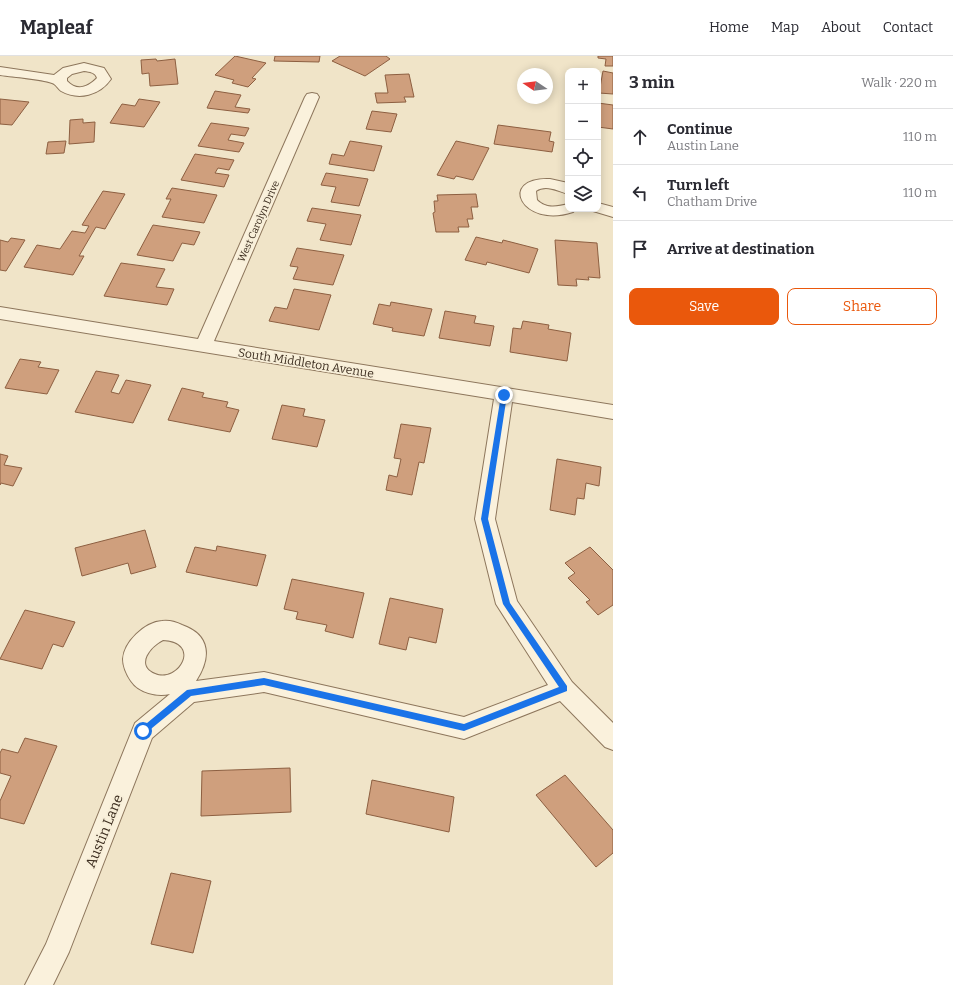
<!DOCTYPE html>
<meta charset="utf-8">
<style>
body{margin:0;font-family:Bitter,serif;background:#f2f2f3;color:#2b2b33}
.controls{position:absolute;right:12px;top:12px;display:grid;overflow:hidden;border-radius:8px;box-shadow:0 2px 10px #0003}
.controls button{width:36px;height:36px;display:grid;place-items:center;padding:0;border:0;border-bottom:1px solid #e1e1e2;background:#fff;color:#2b2b33;font:20px sans-serif}
.compass{position:absolute;left:517px;top:12px;width:36px;height:36px;border-radius:50%;background:#fff;box-shadow:0 2px 10px #0003;rotate:283deg}
.stop{position:absolute;width:12px;height:12px;margin:-9px;border:3px solid #1a73e8;border-radius:50%;background:#fff}
.stop.end{background:#1a73e8;border-color:#fff;box-shadow:0 1px 4px #0008}
.list{margin:0;padding:0;list-style:none}
h2{display:flex;justify-content:space-between;align-items:center;height:52px;margin:0;padding:0 16px;font-size:17px}
h2 small{font-size:13px;font-weight:400;color:#7c7c81}
.list li{display:grid;grid-template-columns:26px 1fr auto;gap:12px;align-items:center;box-sizing:border-box;height:56px;padding:0 16px;border-top:1px solid #e1e1e2}
.list b{display:block;font-size:15px;white-space:nowrap}
.list p{margin:0;font-size:13px;white-space:nowrap;color:#7c7c81}
.list em{font-size:13px;font-style:normal;color:#7c7c81}
.actions{display:flex;gap:8px;padding:12px 16px}
.actions a{flex:1;padding:9px 0;border:1px solid #ea580c;border-radius:8px;text-align:center;font-size:14px;color:#ea580c}
.actions .main{background:#ea580c;color:#fff}
.icon{flex:none;width:22px;height:22px;fill:none;stroke:currentColor;stroke-width:2;stroke-linecap:round;stroke-linejoin:round}
.map{position:relative;flex:none;width:613px;height:929px;overflow:hidden}
header{display:flex;align-items:center;gap:24px;box-sizing:border-box;height:56px;padding:0 20px;background:#fff;border-bottom:1px solid #e1e1e2}
header strong{font-size:19px}
nav{display:flex;gap:22px;margin-inline-start:auto;font-size:14px}
main{display:flex}
aside{flex:1;background:#fff}
.map>svg:first-child{display:block}
.building{fill:#cf9f7d;stroke:#8d5f41}
.lines{fill:none;stroke-linecap:round;stroke-linejoin:round}
.street-casing{stroke:#8d765c;stroke-width:2}
.street{fill:#faf1dc;fill-rule:evenodd}
.route{fill:#1a73e8}
.labels{text-anchor:middle;stroke-width:3.5;stroke-linejoin:round;paint-order:stroke}
.far-street-label{font-size:10px;fill:#3d2e20;stroke:#f7eed8}
.street-label{font-size:12px;fill:#3d2e20;stroke:#f7eed8}
.near-street-label{font-size:14px;fill:#3d2e20;stroke:#f7eed8}
</style>
<header>
<strong>Mapleaf</strong>
<nav><a>Home</a><a>Map</a><a>About</a><a>Contact</a></nav>
</header>
<main>
<div class="map">
<svg width="613" height="929" viewBox="0 0 613 929">
<rect width="100%" height="100%" fill="#f0e4c8"/>
<g class="building">
<path d="M235,0l31,7 -14,15 4,1 -8,8 -16,-4 2,-3 -19,-5z"/>
<path d="M275,0h45l-1,6 -45,-1z"/>
<path d="M340,0h46l4,3 -25,17 -33,-15z"/>
<path d="M598,0h15v10h-8l1,-7 -8,-1z"/>
<path d="M156,3l1,2 18,-2 3,25 -28,2 -1,-13 -7,1 -1,-14z"/>
<path d="M603,15l10,2v21l-14,-1z"/>
<path d="M409,18l5,23h-10l2,5 -29,1 -2,-10h13l-3,-18z"/>
<path d="M215,35l26,4 -6,12 15,2 -2,4 -41,-5z"/>
<path d="M0,43l29,3 -17,23 -12,-1z"/>
<path d="M139,43l21,3 -16,25 -34,-4 12,-19 13,2z"/>
<path d="M598,47l15,2v24l-15,-2z"/>
<path d="M372,55l25,3 -6,18 -25,-3z"/>
<path d="M83,63v4l12,-1 -1,20 -25,2 1,-24z"/>
<path d="M211,67l38,5 -4,8 -14,-2 -3,6 16,3 -5,9 -41,-6z"/>
<path d="M498,69l53,7 -2,9 5,1 -2,10 -58,-8z"/>
<path d="M66,85l-2,12 -18,1 2,-12z"/>
<path d="M350,85l32,5 -8,25 -45,-7 3,-10 12,2z"/>
<path d="M456,85l33,7 -16,32 -17,-4 -2,3 -17,-4z"/>
<path d="M195,98l39,6 -5,10 -11,-2 -3,5 14,2 -5,12 -43,-7z"/>
<path d="M326,117l42,6 -9,27 -28,-4 5,-15 -15,-2z"/>
<path d="M172,132l45,7 -13,28 -42,-6 9,-18h-5z"/>
<path d="M103,135l22,3 -20,35 -9,-2 -17,29h5l-11,19 -49,-8 13,-22 23,4 12,-18 13,2 4,-7 -7,-1z"/>
<path d="M476,138l2,13h-7l2,12h-6l2,8h-11l1,5h-23l-3,-19 2,-1 -1,-11h4l-1,-6z"/>
<path d="M312,152l49,7 -10,30 -31,-5 6,-16 -19,-3z"/>
<path d="M153,169l47,7 -6,13 -12,-2 -9,18 -36,-6z"/>
<path d="M476,181l26,6 1,-3 35,9 -9,24 -42,-11 -1,3 -21,-5z"/>
<path d="M11,182l14,2 -19,31 -6,-1v-30l8,2z"/>
<path d="M555,184l42,3 3,35 -12,-1 1,3 -13,-1 1,7 -19,-1z"/>
<path d="M297,192l47,7 -11,30 -40,-6 5,-12 -8,-1z"/>
<path d="M121,207l44,6 -9,18 18,2 -7,16 -63,-9z"/>
<path d="M294,233l37,6 -12,35 -50,-9 6,-14 12,2z"/>
<path d="M391,246l41,7 -8,27 -32,-5 1,-3 -20,-4 6,-20 11,2z"/>
<path d="M445,255l31,5 -2,7 20,3 -4,20 -51,-8z"/>
<path d="M523,265l26,4 -1,4 23,4 -4,28 -57,-9 3,-24 8,1z"/>
<path d="M20,303l21,3 -3,5 21,3 -12,24 -42,-6z"/>
<path d="M96,315l23,4 -8,17 8,2 7,-14 25,5 -18,38 -58,-11z"/>
<path d="M182,332l22,5 -2,4 26,5 -2,5 13,3 -9,22 -62,-12z"/>
<path d="M282,349l23,4 -2,7 22,4 -8,27 -45,-8z"/>
<path d="M401,368l30,4 -7,35 -5,-1 -7,33 -26,-5 3,-15 8,2 4,-18 -7,-1z"/>
<path d="M0,398l8,2 -4,9 18,3 -9,18 -12,-3 -1,2z"/>
<path d="M557,403l44,8 -2,19 -13,-3 -2,16 -7,-1 -2,17 -25,-5z"/>
<path d="M145,474l11,37 -25,7 -3,-11 -46,13 -7,-28z"/>
<path d="M217,490l49,9 -9,31 -71,-14 9,-25 21,4z"/>
<path d="M590,491l23,23v35l-15,10 -12,-13 4,-2 -22,-22 7,-5 -10,-10z"/>
<path d="M292,523l72,14 -11,45 -28,-7 2,-6 -31,-6 2,-7 -14,-3z"/>
<path d="M390,542l53,11 -7,34 -27,-6 -3,13 -27,-6z"/>
<path d="M25,554l50,12 -12,25 -10,-3 -11,25 -42,-10z"/>
<path d="M25,682l32,8 -33,78 -24,-6v-17l11,-25 -11,-3v-20l2,-4 16,4z"/>
<path d="M290,712l1,44 -90,4 1,-45z"/>
<path d="M565,719l48,55v23l-17,14 -60,-72z"/>
<path d="M372,724l82,17 -5,35 -83,-18z"/>
<path d="M171,817l40,8 -18,72 -42,-9z"/>
</g>
<g class="lines">
<defs>
<g id="street">
<path d="M84,7l20,5 7,11c-11,16 -32,22 -50,12 -3,-2 -5,-7 -9,-8 -11,-4 -38,-6 -52,-8v-8l54,8 9,-7zM84,15c6,1 11,1 13,7 -9,9 -20,14 -30,3v-3l5,-4z"/>
<path d="M312,37l5,1 2,3 -105,244 399,64v14l-101,-17 -17,117 22,82 55,81 41,41v27l-8,-3 -45,-46 -96,38 -200,-47 -70,10 -42,36 -83,214 -16,33h-28l21,-41 89,-221 35,-29c-13,3 -31,-1 -39,-13 -4,-6 -8,-14 -8,-22 1,-17 22,-37 39,-38 7,-1 14,1 20,4 29,10 29,33 14,56l68,-9 200,45 84,-32 -52,-81 -21,-85 19,-120 -494,-80v-12l198,32 107,-242 2,-3zM163,584c40,2 16,44 -8,34 -21,-9 -4,-28 8,-34z"/>
<path d="M550,123l18,4v11c-10,-3 -22,-10 -32,-3l1,9c9,9 20,7 31,4v5h8l-3,3c-51,17 -76,-35 -23,-33z"/>
<path d="M598,147l15,4v10l-20,-6 -2,-2h7z"/>
</g>
</defs>
<use href="#street" class="street-casing"/>
<use href="#street" class="street"/>
</g>
<path class="route" d="M504,337l3,2 -19,124 22,84 57,83v5l-103,40 -200,-46 -73,11 -45,37h-5v-5l46,-38 77,-12 200,46 95,-37 -56,-83 -22,-85 20,-124z"/>
<g class="labels">
<g class="far-street-label">
<text transform="translate(258 165) rotate(-66)" y="4">West Carolyn Drive</text>
</g>
<g class="street-label">
<text transform="translate(306 307) rotate(9)" y="4">South Middleton Avenue</text>
</g>
<g class="near-street-label">
<text transform="translate(104 775) rotate(-68)" y="5">Austin Lane</text>
</g>
</g>
</svg>
<div class="controls">
<button>+</button>
<button>−</button>
<button><svg class="icon" aria-label="locate" viewBox="0 0 24 24"><circle cx="12" cy="12" r="6"/><path d="M12 2v4M12 18v4M2 12h4M18 12h4"/></svg></button>
<button><svg class="icon" aria-label="layers" viewBox="0 0 24 24"><path d="M12 4l9 5-9 5-9-5zM3 14l9 5 9-5"/></svg></button>
</div>
<svg class="compass" viewBox="-18 -18 36 36"><path d="M0-13l5 13h-10z" fill="#e53935"/><path d="M0 13l5-13h-10z" fill="#7c7c81"/></svg>
<div class="stop" style="left:143px;top:675px"></div>
<div class="stop end" style="left:504px;top:339px"></div>
</div>
<aside>
<h2>3 min<small>Walk · 220 m</small></h2>
<ul class="list">
<li><svg class="icon" aria-label="ahead" viewBox="0 0 24 24"><path d="M12 20V5M6 11l6-6 6 6"/></svg><div><b>Continue</b><p>Austin Lane</p></div><em>110 m</em></li>
<li><svg class="icon" aria-label="left" viewBox="0 0 24 24"><path d="M17 20v-9H6M10 6l-5 5 5 5"/></svg><div><b>Turn left</b><p>Chatham Drive</p></div><em>110 m</em></li>
<li><svg class="icon" aria-label="arrive" viewBox="0 0 24 24"><path d="M6 21V4h12l-3 4 3 4H6"/></svg><div><b>Arrive at destination</b></div></li>
</ul>
<div class="actions"><a class="main">Save</a><a>Share</a></div>
</aside>
</main>
